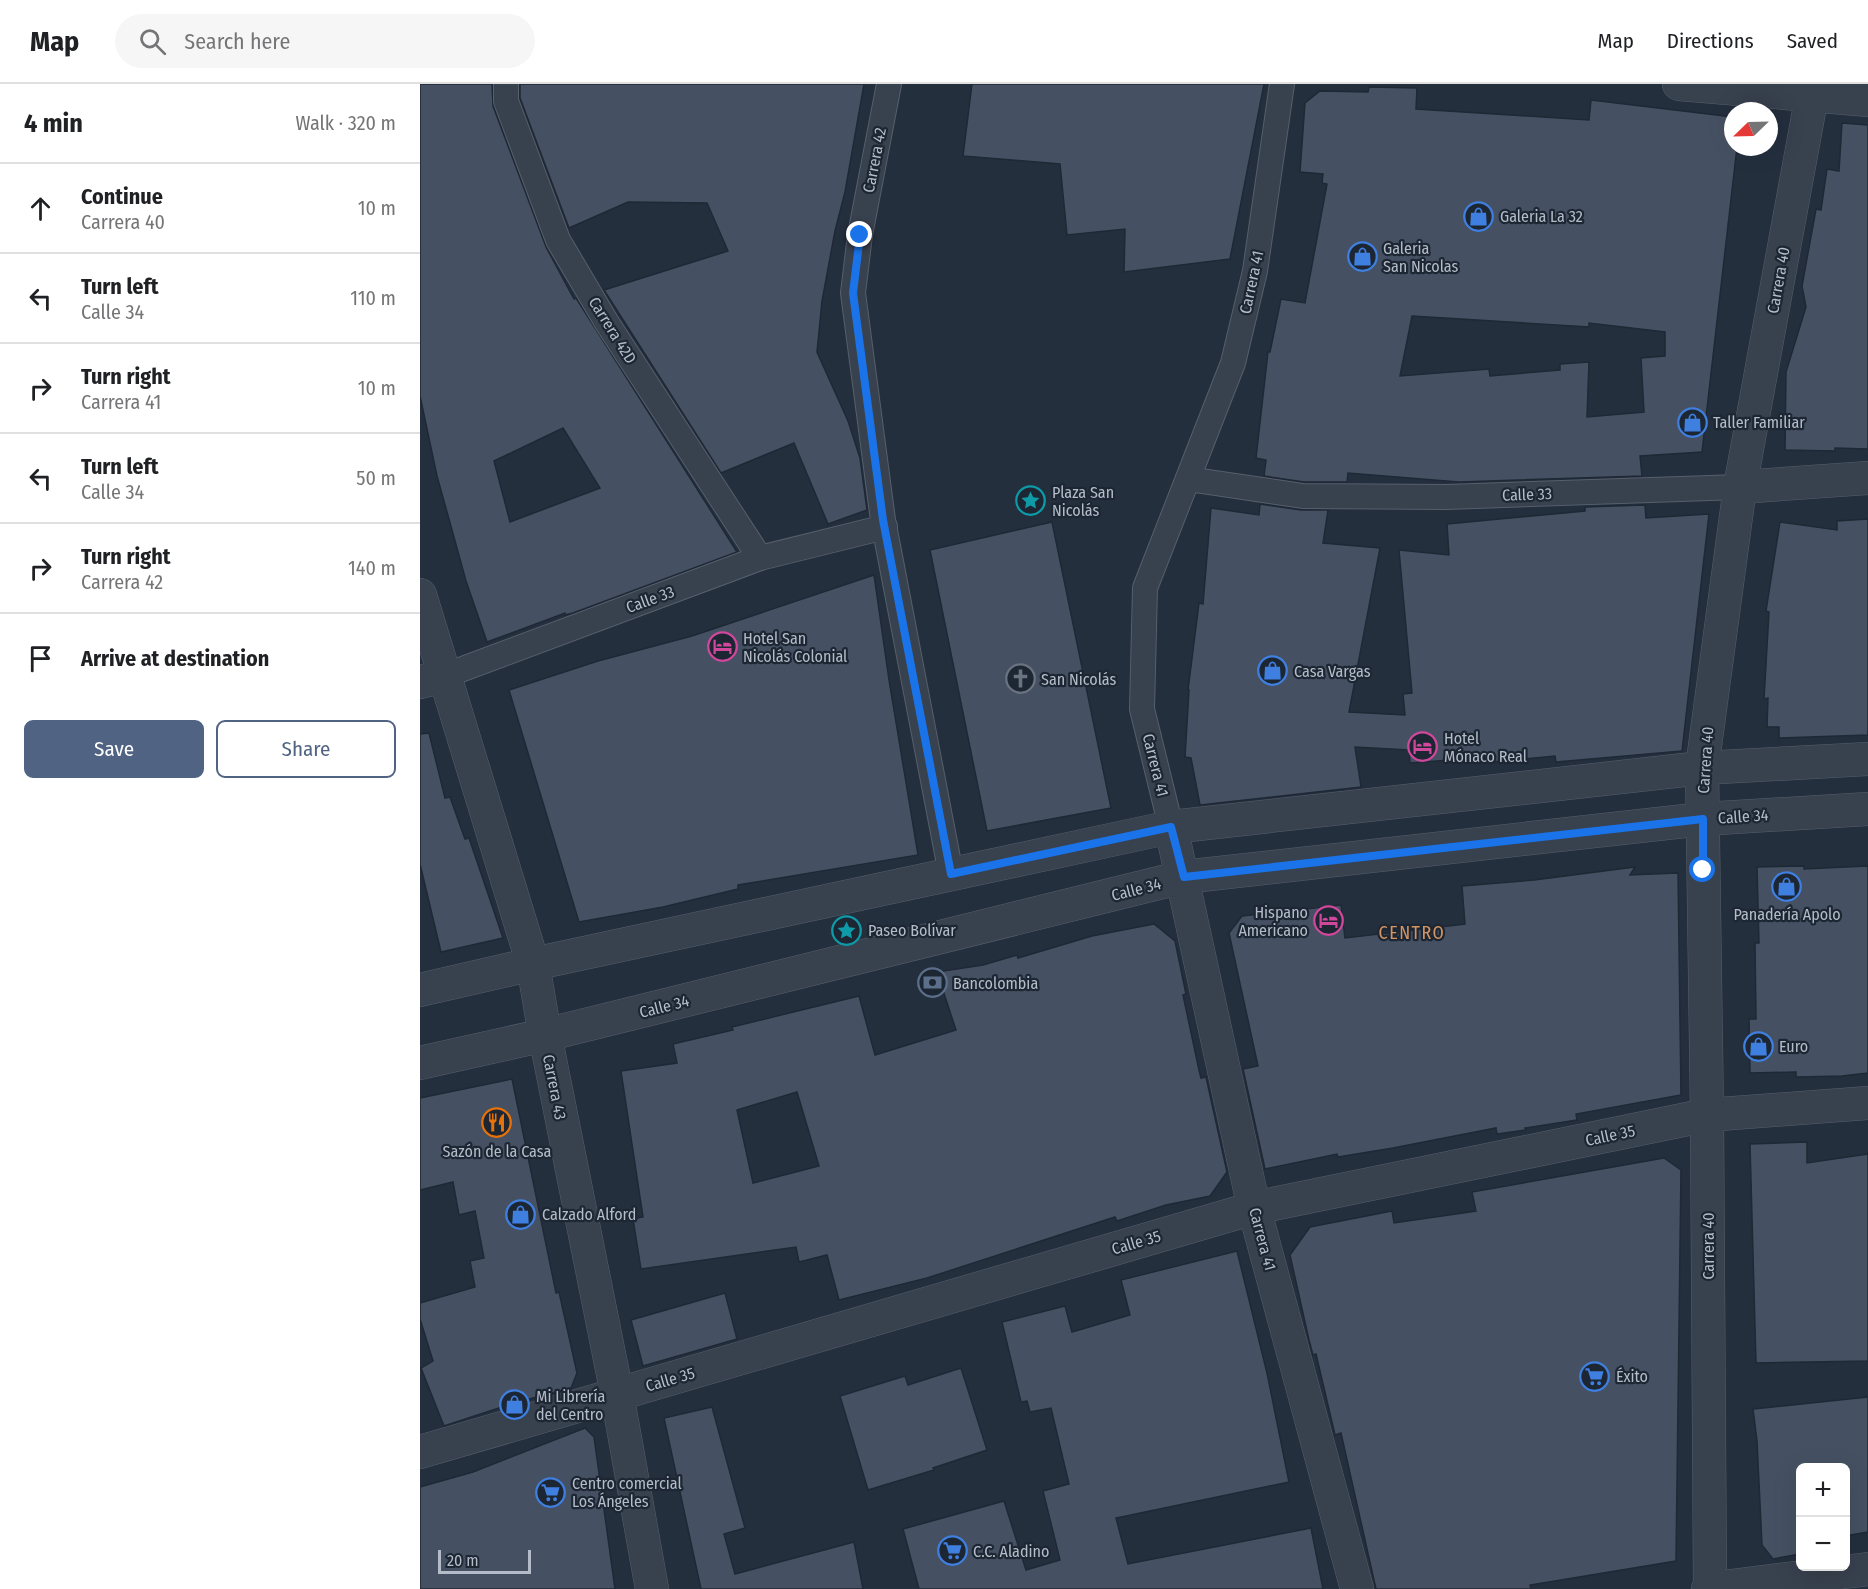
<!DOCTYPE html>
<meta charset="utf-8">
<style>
body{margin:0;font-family:"Fira Sans Condensed",sans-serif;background:#f6f6f6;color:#202124}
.controls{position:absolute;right:18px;bottom:18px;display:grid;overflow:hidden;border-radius:9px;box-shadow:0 6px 24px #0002}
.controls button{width:54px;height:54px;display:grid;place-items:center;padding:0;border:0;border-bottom:2px solid #e0e0e0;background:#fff;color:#202124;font:30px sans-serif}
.compass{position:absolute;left:1304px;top:18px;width:54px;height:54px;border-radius:50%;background:#fff;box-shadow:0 6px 24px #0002;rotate:247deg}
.scale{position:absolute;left:18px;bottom:15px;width:93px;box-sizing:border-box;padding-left:6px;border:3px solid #b4bcc9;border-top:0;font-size:16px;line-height:21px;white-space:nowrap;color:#b4bcc9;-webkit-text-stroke:4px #1d2633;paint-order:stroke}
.stop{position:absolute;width:18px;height:18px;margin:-14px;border:4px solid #1a73e8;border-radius:50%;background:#fff}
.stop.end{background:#1a73e8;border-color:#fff;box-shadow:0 2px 6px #0008}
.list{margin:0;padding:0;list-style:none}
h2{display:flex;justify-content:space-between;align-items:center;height:78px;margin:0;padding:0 24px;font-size:26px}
h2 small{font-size:20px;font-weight:400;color:#757577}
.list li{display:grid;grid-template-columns:39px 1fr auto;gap:18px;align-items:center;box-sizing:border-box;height:90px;padding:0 24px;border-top:2px solid #e0e0e0}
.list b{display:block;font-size:22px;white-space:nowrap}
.list p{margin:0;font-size:20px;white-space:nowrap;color:#757577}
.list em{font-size:20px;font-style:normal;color:#757577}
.actions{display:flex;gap:12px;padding:18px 24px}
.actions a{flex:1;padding:14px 0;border:2px solid #506383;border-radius:9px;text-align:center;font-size:21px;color:#506383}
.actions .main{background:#506383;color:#fff}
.icon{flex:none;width:33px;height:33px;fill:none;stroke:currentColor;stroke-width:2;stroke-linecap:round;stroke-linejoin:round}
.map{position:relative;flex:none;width:1448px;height:1505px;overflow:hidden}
header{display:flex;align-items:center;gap:36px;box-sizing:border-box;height:84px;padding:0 30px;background:#fff;border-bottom:2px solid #e0e0e0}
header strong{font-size:28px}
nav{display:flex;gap:33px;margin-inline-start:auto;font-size:21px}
.search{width:420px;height:54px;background:#f6f6f6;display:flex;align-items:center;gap:15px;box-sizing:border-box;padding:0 21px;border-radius:33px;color:#757577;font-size:22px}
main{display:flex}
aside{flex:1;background:#fff}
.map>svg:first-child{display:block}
.building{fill:#455162;stroke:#1f2835;stroke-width:1.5;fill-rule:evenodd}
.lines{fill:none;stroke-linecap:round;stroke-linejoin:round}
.pedestrian-casing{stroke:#565f6c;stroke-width:26}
.minor-casing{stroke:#565f6c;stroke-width:34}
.tertiary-casing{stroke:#565f6c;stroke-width:34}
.pedestrian{stroke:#38414e;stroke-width:24}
.minor{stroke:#38414e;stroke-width:33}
.tertiary{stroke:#38414e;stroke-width:33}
.route{stroke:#1a73e8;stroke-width:8}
.labels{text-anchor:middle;stroke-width:4.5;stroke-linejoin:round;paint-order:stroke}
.street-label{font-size:16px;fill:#b4bcc9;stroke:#1d2633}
.poi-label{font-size:16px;fill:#b4bcc9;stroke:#1d2633;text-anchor:start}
.neighbourhood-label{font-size:18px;letter-spacing:1.5px;fill:#d59563;stroke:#1d2633}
</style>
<header>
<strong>Map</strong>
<div class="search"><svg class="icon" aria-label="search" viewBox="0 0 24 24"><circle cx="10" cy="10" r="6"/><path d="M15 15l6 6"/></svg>Search here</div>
<nav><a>Map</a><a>Directions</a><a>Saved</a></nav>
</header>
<main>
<aside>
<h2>4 min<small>Walk · 320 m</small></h2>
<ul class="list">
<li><svg class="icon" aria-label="ahead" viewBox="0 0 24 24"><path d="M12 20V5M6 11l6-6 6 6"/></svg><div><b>Continue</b><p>Carrera 40</p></div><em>10 m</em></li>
<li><svg class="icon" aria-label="left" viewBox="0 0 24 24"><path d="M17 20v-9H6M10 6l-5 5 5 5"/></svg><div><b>Turn left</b><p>Calle 34</p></div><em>110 m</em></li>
<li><svg class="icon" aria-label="right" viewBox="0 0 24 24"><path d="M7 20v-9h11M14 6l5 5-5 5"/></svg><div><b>Turn right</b><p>Carrera 41</p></div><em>10 m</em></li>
<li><svg class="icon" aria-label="left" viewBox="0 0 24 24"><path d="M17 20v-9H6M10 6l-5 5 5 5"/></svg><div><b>Turn left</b><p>Calle 34</p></div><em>50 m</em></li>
<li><svg class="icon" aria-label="right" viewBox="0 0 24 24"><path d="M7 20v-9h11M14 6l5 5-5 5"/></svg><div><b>Turn right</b><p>Carrera 42</p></div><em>140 m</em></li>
<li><svg class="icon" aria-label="arrive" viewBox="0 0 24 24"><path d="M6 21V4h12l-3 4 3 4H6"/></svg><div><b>Arrive at destination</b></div></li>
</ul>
<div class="actions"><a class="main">Save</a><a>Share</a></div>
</aside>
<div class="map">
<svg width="1448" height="1505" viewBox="0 0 1448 1505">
<rect width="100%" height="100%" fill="#242f3e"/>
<g class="building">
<path d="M0,0h72l1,22 53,141 28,52 2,-1 161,254 -164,61 -8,2v-2l-78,29 -21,-61 -14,-51 -15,-54 -17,-80zM143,344l37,60 -90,34 -16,-61z"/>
<path d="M100,0h344l-19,108 -10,39 -13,70 -5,51 31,69 12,37 7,52 -39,14 -34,-81 -73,30 -117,-183 124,-39 -21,-48 -79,-1 -59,26 -49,-130z"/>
<path d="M552,0h292l-34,175 -106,13 1,-43 -58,6 -7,-71 -97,-8z"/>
<path d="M949,3l48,1 -1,21 173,11 2,-20 142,17v30h4l-35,305 -62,4 2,20 -183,6 -111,-9 -1,9h-43l-40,-6 2,-16 -10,-2 12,-106h2l11,-53 24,4 22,-119 -5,-1 1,-9 -23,-2 5,-69 15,-12 48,1zM992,232l177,11v-4l76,9v24l-24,2 3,54 -57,5 2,-55 -29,2v6l-70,6 -1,-7 -89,7z"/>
<path d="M1422,39l26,2v324l-33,-1v3l-50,-1 1,-78 20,-65 -4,-21 14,-77 5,1 6,-41 12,2z"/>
<path d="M840,420l41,6h27l-5,33 57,5 -31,164 56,3 -2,-21 9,-1 -13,-143 50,5 -2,-31 138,-13v-4l60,-2 1,13 63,-4 -27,237 -126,11 -1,-6 -64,6 -1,-5 -80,6 -1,-13 -54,-3 6,40 -161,18 -9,-47 -6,-1 4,-67h-1l11,-87 4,1 8,-96 48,7z"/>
<path d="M1448,435v216l-89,3v-11h-12l1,-29 -4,1 5,-87 -3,-1 14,-89 57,8v-9z"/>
<path d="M632,438l59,286 -124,23 -57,-281z"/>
<path d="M454,491l15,105 29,175 -180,30v4l-75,18 -84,15 -70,-232 89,-29 94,-25z"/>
<path d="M9,649l16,65 5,-1 15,42 4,-1 34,100 -62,14 -21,-88v-130z"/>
<path d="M1384,782v3l64,-3v207l-26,3 -46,1v-5l-46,1 -1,-54h7l-1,-76h4l-2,-76z"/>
<path d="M1215,783l-5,8 48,-2 3,222 -105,19 1,6 -52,8 1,2 -29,4 -1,-6 -103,20 -55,9 -1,-3 -72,15 -22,-100 15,-3 -29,-133 13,-17 99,-11 4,33 120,-14 -3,-38 72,-6z"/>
<path d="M734,840l21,17 11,53 -3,1 16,75 2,8 5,-1 21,95 -17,24 -44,9 -49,16 -2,-4 -188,61 -88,22 -12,-45 -28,7 -3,-15 -155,22 -8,-50 10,-2 -22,-146 56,-8 -4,-19 60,-14 -1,-3 127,-31 16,59 81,-25 -19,-58 46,-7 34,-10 1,3 74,-22zM377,1008l22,74 -66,17 -16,-73z"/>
<path d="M92,995l44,214 3,-1 18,81 -6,15 -57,15 -70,23 -23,-58 12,-7 -13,-42v-16l55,-16 -5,-26 14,-3 -9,-47 -16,4 -6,-33 -33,8v-92z"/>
<path d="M1387,1058v21l61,-9v207l-112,2 -6,-219z"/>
<path d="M1244,1074l17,12 -5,391 -146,24 1,4h-155l-35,-156 -6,2 -19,-81 -3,1 -4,-15 -19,-85 20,-28 82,-16 2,12 82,-12 -4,-19z"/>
<path d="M817,1167l30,122 22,109 -173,36 12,46 183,-36 12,61h-404l-16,-60 101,-28 22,69 34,-10 -17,-69 26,-7 -18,-76 -21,4 -3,-11 -6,1 -19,-80 63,-16 7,26 58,-17 -9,-35z"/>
<path d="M305,1209l12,46 -94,27 -12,-46z"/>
<path d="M541,1284l26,82 -54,18 1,2 -66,20 -28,-94 65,-20 3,9z"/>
<path d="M1448,1313v135l-23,4v-69h-45v87l-27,5 -11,-14 -5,-104 -4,-32z"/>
<path d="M292,1323l33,121 -21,6 11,40 119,-32 9,47h-162l-37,-171z"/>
<path d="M165,1344l9,9 21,152h-195v-102l53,-15z"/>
</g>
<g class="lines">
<defs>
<g id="pedestrian">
<path d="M86,0v17l52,139 49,83 153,235"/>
<path d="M469,0l-29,151 -7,58 30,227 68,354"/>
<path d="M768,395l115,17 143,1 294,-10"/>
<path d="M24,592l316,-118 125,-31"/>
<path d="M751,743l-29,-118 3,-121 88,-225 22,-92 27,-187"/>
</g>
<g id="minor">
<path d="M1259,0l189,16"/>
<path d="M1320,403l128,-9"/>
<path d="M0,598l24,-6"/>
<path d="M751,743l83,381 103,381"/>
<path d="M1288,1505l160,-20"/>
</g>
<g id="tertiary">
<path d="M0,511l113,369 12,71 72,359 35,195"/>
<path d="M0,906l113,-26 638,-137 531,-59 166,-9"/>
<path d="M0,979l125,-28 638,-158 520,-58 165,-10"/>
<path d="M0,1368l834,-244 453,-93 161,-12"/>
<path d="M1290,1505l-3,-474 -5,-347 38,-281 74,-403"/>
</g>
</defs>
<use href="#pedestrian" class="pedestrian-casing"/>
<use href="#minor" class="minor-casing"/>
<use href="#tertiary" class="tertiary-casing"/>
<use href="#pedestrian" class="pedestrian"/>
<use href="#minor" class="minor"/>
<use href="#tertiary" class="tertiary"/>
</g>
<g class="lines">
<path class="route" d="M440,151l-7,58 30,227 68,354 220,-47 13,50 519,-58v51"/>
</g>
<defs>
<symbol id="shop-ring" viewBox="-11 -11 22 22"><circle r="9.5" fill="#1d2633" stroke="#3f7fe0" stroke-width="1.5"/><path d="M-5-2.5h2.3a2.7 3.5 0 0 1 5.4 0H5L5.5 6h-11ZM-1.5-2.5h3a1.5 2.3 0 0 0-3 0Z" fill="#3f7fe0"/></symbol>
<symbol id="sight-ring" viewBox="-11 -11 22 22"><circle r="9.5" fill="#1d2633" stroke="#0f9aa8" stroke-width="1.5"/><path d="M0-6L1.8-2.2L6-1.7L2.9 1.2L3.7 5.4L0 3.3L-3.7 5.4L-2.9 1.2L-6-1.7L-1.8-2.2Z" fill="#0f9aa8"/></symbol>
<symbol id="hotel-ring" viewBox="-11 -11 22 22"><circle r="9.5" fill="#1d2633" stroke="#d1479c" stroke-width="1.5"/><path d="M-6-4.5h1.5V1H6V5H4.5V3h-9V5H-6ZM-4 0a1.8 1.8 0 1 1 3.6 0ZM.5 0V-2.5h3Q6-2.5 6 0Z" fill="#d1479c"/></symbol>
<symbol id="church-ring" viewBox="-11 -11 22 22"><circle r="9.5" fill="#1d2633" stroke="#6b7280" stroke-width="1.5"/><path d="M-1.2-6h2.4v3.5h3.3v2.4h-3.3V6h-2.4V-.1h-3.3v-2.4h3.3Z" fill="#6b7280"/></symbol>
<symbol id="bank-ring" viewBox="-11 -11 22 22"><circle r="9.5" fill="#1d2633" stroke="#5c6f8a" stroke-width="1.5"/><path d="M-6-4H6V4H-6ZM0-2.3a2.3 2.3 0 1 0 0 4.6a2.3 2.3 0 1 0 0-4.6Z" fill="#5c6f8a"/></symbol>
<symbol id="restaurant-ring" viewBox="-11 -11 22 22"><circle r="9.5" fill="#1d2633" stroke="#e8710a" stroke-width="1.5"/><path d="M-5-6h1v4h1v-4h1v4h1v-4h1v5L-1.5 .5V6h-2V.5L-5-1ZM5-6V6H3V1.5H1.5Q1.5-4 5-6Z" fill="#e8710a"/></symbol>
<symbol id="supermarket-ring" viewBox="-11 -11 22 22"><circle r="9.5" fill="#1d2633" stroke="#3f7fe0" stroke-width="1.5"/><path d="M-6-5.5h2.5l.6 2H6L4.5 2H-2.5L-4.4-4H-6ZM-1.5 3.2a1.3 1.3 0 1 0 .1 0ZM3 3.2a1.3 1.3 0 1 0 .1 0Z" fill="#3f7fe0"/></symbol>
</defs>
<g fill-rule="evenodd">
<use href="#shop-ring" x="1042" y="116" width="33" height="33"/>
<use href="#shop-ring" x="926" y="156" width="33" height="33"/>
<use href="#shop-ring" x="1256" y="322" width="33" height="33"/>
<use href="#sight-ring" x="594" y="400" width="33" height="33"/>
<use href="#hotel-ring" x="286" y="546" width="33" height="33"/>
<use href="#shop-ring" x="836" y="570" width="33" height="33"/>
<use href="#church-ring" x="584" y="578" width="33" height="33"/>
<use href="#hotel-ring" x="986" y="646" width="33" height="33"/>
<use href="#shop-ring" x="1350" y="786" width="33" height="33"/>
<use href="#hotel-ring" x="892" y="820" width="33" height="33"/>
<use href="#sight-ring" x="410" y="830" width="33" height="33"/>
<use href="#bank-ring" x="496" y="882" width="33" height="33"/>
<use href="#shop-ring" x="1322" y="946" width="33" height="33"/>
<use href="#restaurant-ring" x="60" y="1022" width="33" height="33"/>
<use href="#shop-ring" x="84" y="1114" width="33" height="33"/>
<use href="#supermarket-ring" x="1158" y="1276" width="33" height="33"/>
<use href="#shop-ring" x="78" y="1304" width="33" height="33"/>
<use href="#supermarket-ring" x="114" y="1392" width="33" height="33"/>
<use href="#supermarket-ring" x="516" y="1450" width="33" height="33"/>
</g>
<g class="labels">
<g class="street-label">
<text transform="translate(454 76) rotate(-79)" y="6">Carrera 42</text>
<text transform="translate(1358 196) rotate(-80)" y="6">Carrera 40</text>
<text transform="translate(831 198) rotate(-78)" y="6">Carrera 41</text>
<text transform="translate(193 246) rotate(58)" y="6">Carrera 42D</text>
<text transform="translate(1107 410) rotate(-2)" y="6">Calle 33</text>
<text transform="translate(230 515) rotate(-20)" y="6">Calle 33</text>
<text transform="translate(1285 676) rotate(-86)" y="6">Carrera 40</text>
<text transform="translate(736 681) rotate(76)" y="6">Carrera 41</text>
<text transform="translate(1323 732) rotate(-4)" y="6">Calle 34</text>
<text transform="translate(716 805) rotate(-14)" y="6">Calle 34</text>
<text transform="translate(244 922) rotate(-14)" y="6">Calle 34</text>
<text transform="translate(135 1003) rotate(79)" y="6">Carrera 43</text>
<text transform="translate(1190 1051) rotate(-12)" y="6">Calle 35</text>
<text transform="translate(843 1155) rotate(75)" y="6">Carrera 41</text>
<text transform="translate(716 1158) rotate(-16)" y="6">Calle 35</text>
<text transform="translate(1288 1162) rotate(-90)" y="6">Carrera 40</text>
<text transform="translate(250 1295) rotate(-16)" y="6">Calle 35</text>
</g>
<g class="poi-label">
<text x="1080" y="138">Galeria La 32</text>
<text x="963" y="170">Galeria<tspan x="963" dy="18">San Nicolas</tspan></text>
<text x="1293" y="344">Taller Familiar</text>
<text x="632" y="414">Plaza San<tspan x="632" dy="18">Nicolás</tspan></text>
<text x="323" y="560">Hotel San<tspan x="323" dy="18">Nicolás Colonial</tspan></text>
<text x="874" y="593">Casa Vargas</text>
<text x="621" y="601">San Nicolás</text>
<text x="1024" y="660">Hotel<tspan x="1024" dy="18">Mónaco Real</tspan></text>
<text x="888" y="834" text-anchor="end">Hispano<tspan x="888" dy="18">Americano</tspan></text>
<text x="1367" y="836" text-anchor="middle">Panadería Apolo</text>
<text x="448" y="852">Paseo Bolívar</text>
<text x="533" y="905">Bancolombia</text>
<text x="1359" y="968">Euro</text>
<text x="77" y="1073" text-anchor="middle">Sazón de la Casa</text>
<text x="122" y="1136">Calzado Alford</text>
<text x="1196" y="1298">Éxito</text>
<text x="116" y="1318">Mi Librería<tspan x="116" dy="18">del Centro</tspan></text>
<text x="152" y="1405">Centro comercial<tspan x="152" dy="18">Los Ángeles</tspan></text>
<text x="553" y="1473">C.C. Aladino</text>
</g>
<g class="neighbourhood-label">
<text x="992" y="855">CENTRO</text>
</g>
</g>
</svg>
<div class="controls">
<button>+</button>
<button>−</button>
</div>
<svg class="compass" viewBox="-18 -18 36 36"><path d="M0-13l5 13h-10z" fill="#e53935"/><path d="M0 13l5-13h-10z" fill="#757577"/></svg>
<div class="scale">20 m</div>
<div class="stop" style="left:1283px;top:786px"></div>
<div class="stop end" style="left:440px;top:151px"></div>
</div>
</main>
